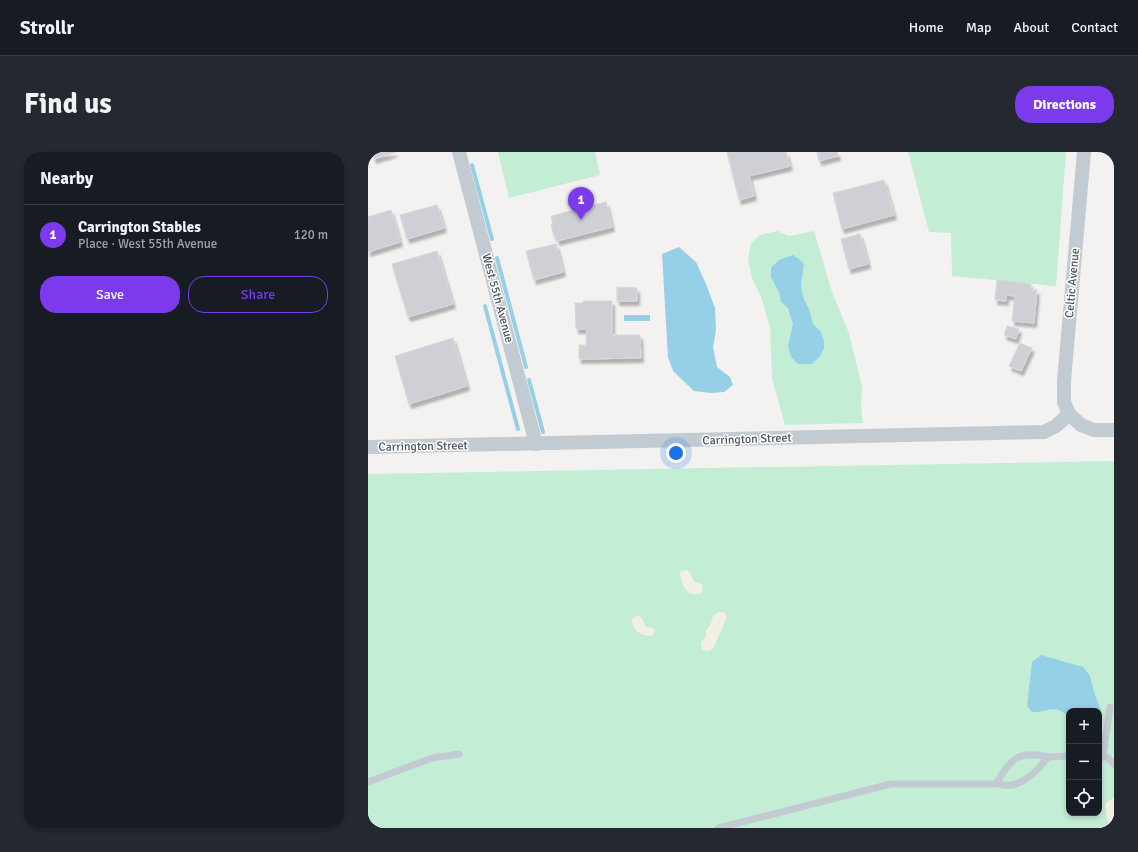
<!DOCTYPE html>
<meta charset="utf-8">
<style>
body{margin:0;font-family:Signika,sans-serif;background:#242831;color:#f1f3f6}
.controls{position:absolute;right:12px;bottom:12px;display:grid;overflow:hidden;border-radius:8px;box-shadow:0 2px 6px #0003}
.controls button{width:36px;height:36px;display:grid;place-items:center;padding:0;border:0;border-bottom:1px solid #363941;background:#171b24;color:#f1f3f6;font:20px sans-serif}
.you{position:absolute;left:308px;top:301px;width:14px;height:14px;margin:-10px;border:3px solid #fff;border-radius:50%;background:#1a73e8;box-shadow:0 0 0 6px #1a73e833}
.badge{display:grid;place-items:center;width:26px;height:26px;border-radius:50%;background:#7c3aed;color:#fff;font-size:13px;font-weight:700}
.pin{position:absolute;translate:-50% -33px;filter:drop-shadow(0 1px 2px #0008)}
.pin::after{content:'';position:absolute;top:21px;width:14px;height:12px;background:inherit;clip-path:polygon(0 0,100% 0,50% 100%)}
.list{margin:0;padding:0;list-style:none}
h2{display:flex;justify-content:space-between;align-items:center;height:52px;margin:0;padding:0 16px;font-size:17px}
h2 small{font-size:13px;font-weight:400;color:#9ea1a6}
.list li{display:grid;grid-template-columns:26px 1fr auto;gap:12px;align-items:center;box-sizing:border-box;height:60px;padding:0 16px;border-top:1px solid #363941}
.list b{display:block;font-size:15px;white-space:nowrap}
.list p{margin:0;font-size:13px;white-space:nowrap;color:#9ea1a6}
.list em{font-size:13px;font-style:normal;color:#9ea1a6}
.actions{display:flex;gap:8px;padding:12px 16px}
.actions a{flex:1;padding:9px 0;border:1px solid #7c3aed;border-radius:16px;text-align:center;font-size:14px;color:#7c3aed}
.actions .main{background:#7c3aed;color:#fff}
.icon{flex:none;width:22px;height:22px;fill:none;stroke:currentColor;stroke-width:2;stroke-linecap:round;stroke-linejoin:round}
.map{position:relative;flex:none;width:746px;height:676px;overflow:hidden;border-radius:16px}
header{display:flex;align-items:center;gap:24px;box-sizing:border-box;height:56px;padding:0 20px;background:#171b24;border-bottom:1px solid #363941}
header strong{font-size:19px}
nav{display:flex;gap:22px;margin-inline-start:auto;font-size:14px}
.intro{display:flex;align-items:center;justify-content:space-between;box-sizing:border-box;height:96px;padding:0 24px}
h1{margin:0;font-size:28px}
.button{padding:10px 18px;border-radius:16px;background:#7c3aed;color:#fff;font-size:14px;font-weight:700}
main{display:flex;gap:24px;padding:0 24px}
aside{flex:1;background:#171b24;border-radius:16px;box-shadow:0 2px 6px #0003}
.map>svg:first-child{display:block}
.green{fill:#c4edd6;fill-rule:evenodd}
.sand{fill:#f3efe4}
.water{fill:#95d0e6}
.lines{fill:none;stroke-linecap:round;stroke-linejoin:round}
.stream{stroke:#95d0e6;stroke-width:4}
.building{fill:#cfd0d5;stroke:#d6d7dc;filter:url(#shadow)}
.lane{stroke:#c3cbd2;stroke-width:7}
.street{stroke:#c3cbd2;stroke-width:14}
.labels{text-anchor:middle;stroke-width:3;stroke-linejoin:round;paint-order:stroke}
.street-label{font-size:12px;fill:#4a535d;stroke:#fff}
</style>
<header>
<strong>Strollr</strong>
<nav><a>Home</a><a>Map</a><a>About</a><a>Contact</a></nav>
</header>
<div class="intro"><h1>Find us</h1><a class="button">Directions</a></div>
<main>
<aside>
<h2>Nearby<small></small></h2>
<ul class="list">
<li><span class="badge">1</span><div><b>Carrington Stables</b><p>Place · West 55th Avenue</p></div><em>120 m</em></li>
</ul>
<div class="actions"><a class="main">Save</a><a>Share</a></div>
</aside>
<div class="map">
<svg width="746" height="676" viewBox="0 0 746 676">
<defs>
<filter id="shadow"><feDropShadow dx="2.5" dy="4.5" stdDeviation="1" flood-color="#0004"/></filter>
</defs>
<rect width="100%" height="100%" fill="#f3f2f1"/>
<g class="green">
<path d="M130,0h97l5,23 -91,23z"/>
<path d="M540,0h158l-10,134 -104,-10 -1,-43 -22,-1z"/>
<path d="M409,79l12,5 25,-5 18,61 17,41 13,54 -1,19 2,17 -78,2 -13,-47 -2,-51 -9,-30 -9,-19 -4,-19 3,-16 9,-8z"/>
<path d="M746,309v367h-746v-354zM701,559h30v102h-30z"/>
</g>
<g class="sand">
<path d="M319,418l3,3 4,9 7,2 2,2 -1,7c-15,6 -20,-8 -22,-19l1,-3z"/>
<path d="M351,460l6,1 2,4 -14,32 -6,2 -4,-1 -2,-4v-4l5,-6v-6l4,-4 3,-10z"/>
<path d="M270,463l4,3 3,8 9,3 1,2 -2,4c-10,3 -22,-5 -21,-16z"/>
<path d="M746,646v30h-5l-4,-23 2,-3z"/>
</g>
<g class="water">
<path d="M311,95l17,15 10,22 9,24 1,22 -3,17 4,20 13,10 3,8 -9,7 -13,1 -17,-2 -21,-20 -5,-14 -6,-103z"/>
<path d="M425,103l6,4 5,5 -3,20 2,13 6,12 4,15 8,8 3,9v7l-4,8 -8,8h-14l-7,-7 -3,-11 5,-22 -5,-16 -7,-6 -2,-10 -8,-15v-9l8,-8z"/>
<rect x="256" y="163" width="26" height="6"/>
<path d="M673,503l42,12 7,9 5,19 6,15 -2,3v-2h-30v6c-14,-14 -21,-5 -37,-5l-5,-6 5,-44z"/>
</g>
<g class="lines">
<g class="stream">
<path d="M104,13l20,74"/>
<path d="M129,106l29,109"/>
<path d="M117,154l33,123"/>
<path d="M161,228l14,52"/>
</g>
</g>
<g class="building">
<path d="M4,0h24l-22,7z"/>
<path d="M359,0h59l4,14 -41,10 5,20 -15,4z"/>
<path d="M449,0h20l1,4 -19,5z"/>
<path d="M516,28l10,35 -52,14 -9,-36z"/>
<path d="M238,50l6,25 -55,14 -1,-5h-2l-3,-12h2l-2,-8z"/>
<path d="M69,53l7,23 -37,11 -7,-24z"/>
<path d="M23,58l9,32 -32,10v-35z"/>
<path d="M492,82l8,30 -19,5 -8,-30z"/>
<path d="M188,92l7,28 -29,8 -8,-29z"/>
<path d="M69,99l16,53 -45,13 -16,-53z"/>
<path d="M629,128l34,4 -1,6h7l-3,33 -22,-2 3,-25 -9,-1v6l-11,-1z"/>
<path d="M249,135l20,1v13h-20z"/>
<path d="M215,149h29v34h28l1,23 -62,1v-14h7l1,-16h-11l-1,-26h8z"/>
<path d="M639,174l12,3 -3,10 -12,-4z"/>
<path d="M85,186l14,48 -58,18 -14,-48z"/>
<path d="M652,191l12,5 -11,23 -12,-5z"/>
</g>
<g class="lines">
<g class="lane">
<path d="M731,605h8l7,7"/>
<path d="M735,605l7,-50"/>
<path d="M0,630l64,-24 27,-4"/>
<path d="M628,632c14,-25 22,-34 52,-27"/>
<path d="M350,676l173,-44h108c4,1 8,2 12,1 16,-2 28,-17 37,-28l21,-1"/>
</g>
<g class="street">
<path d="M91,0l77,292"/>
<path d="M701,262l-5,-12v-21l20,-229"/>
<path d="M0,295l676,-15 12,-6 13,-12 12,11 13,5h20"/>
</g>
</g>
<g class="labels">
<g class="street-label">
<text transform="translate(704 131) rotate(-85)" y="4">Celtic Avenue</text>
<text transform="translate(130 146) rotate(75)" y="4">West 55th Avenue</text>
<text transform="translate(379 287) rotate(-2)" y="4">Carrington Street</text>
<text transform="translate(55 294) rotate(-1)" y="4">Carrington Street</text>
</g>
</g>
</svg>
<div class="controls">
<button>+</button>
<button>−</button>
<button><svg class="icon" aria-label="locate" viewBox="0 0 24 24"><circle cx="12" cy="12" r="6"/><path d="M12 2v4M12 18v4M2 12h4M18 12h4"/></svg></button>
</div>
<div class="you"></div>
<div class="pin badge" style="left:213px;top:68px">1</div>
</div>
</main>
